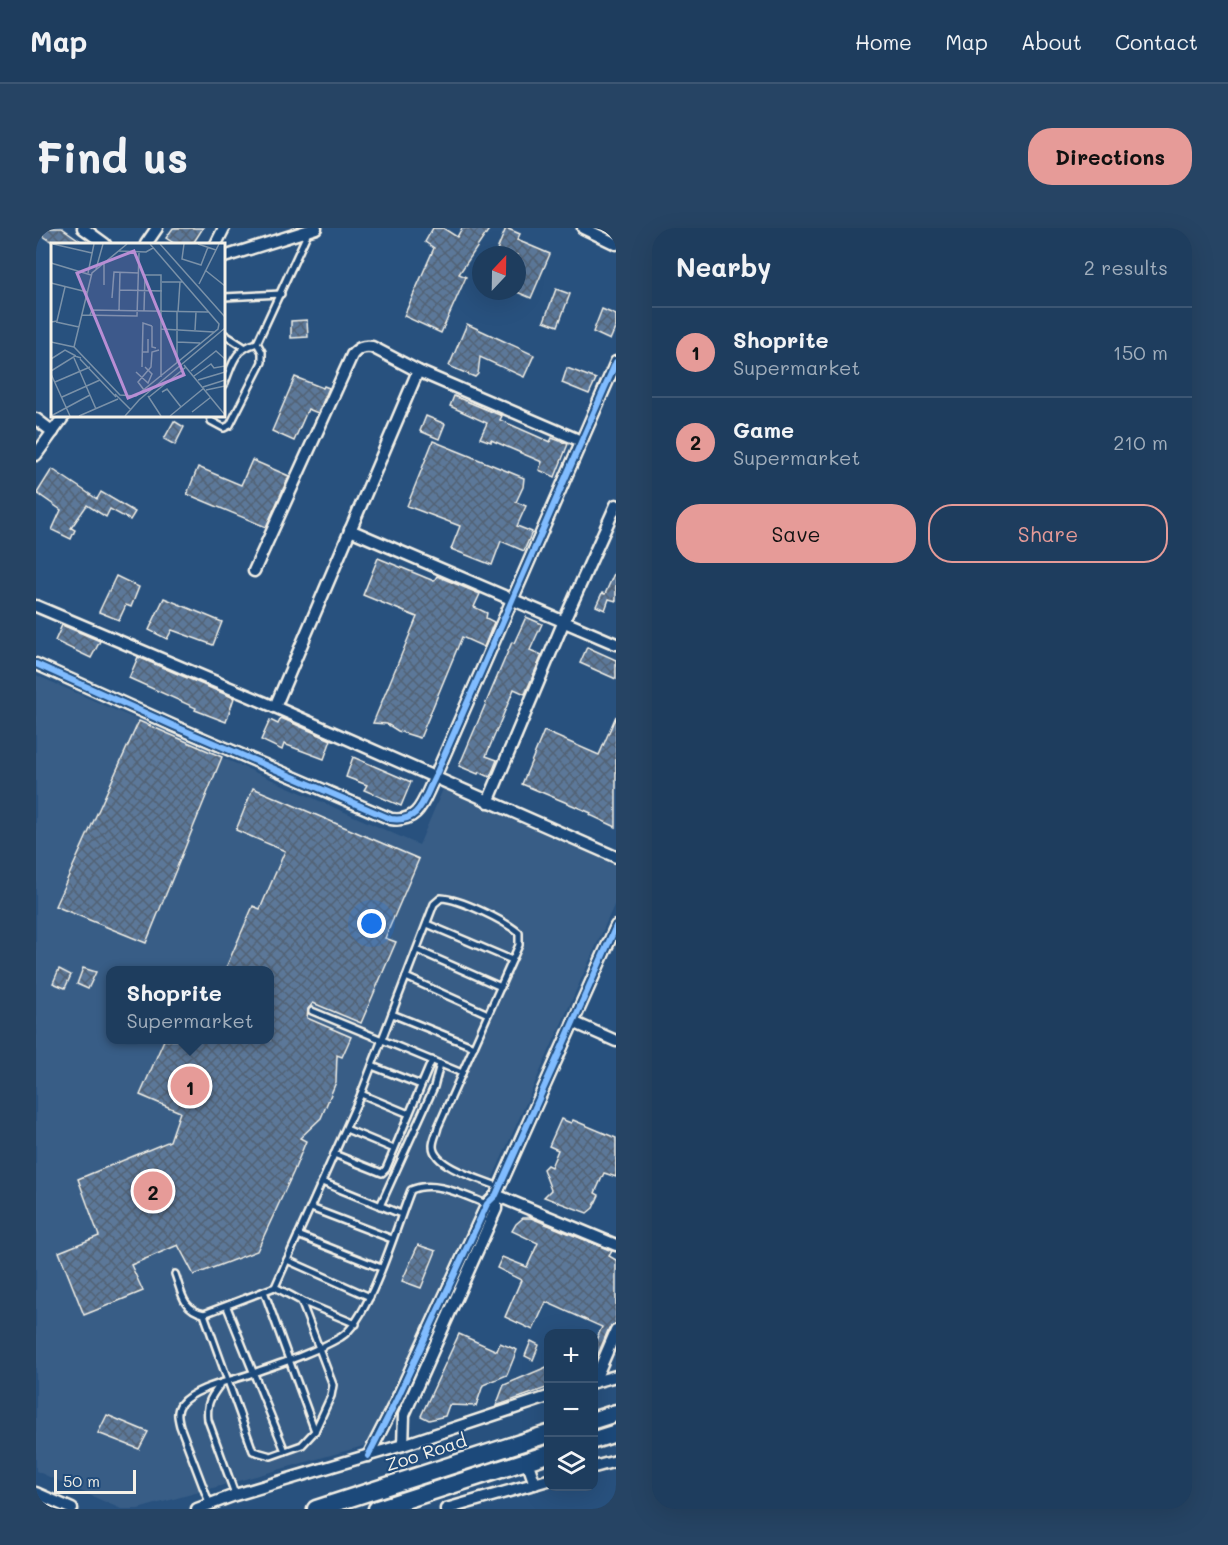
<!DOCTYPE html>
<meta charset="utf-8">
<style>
body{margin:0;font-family:Mali,sans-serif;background:#264464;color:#f1f3f6}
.controls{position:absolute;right:18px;bottom:18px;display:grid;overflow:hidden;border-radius:12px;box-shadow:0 6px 24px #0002}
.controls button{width:54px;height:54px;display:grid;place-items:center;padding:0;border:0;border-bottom:2px solid #3c5673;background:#1e3d5e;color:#f1f3f6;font:30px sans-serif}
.compass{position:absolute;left:436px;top:18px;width:54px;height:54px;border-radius:50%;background:#1e3d5e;box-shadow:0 6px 24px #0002;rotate:22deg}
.scale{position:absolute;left:18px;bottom:15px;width:82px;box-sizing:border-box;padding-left:6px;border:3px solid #f4f1e8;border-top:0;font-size:16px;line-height:21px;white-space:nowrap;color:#f4f1e8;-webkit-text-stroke:4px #1f4a7a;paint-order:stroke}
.you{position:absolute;left:336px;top:696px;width:21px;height:21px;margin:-15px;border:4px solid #fff;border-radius:50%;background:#1a73e8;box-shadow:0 0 0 9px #1a73e833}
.badge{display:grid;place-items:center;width:39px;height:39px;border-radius:50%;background:#e69b98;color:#111;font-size:20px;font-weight:700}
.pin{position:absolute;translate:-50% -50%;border:3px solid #fff;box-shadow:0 2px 6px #0006}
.popup{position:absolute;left:70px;top:738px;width:168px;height:78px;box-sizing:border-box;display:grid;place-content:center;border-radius:12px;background:#1e3d5e;filter:drop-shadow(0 2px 4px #0005);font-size:20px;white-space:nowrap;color:#a1aebc}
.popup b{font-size:22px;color:#f1f3f6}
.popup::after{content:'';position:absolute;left:50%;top:100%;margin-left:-12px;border:12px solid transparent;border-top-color:#1e3d5e}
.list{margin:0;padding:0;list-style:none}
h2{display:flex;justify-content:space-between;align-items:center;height:78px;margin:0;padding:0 24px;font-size:26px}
h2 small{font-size:20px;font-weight:400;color:#a1aebc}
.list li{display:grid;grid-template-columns:39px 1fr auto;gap:18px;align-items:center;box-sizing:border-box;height:90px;padding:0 24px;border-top:2px solid #3c5673}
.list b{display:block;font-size:22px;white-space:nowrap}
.list p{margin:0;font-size:20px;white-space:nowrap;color:#a1aebc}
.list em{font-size:20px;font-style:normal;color:#a1aebc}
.actions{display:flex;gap:12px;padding:18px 24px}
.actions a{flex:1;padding:14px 0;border:2px solid #e69b98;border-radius:24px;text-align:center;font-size:21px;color:#e69b98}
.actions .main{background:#e69b98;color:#111}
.icon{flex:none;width:33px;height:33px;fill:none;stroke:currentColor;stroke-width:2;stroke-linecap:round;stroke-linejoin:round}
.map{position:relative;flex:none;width:580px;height:1281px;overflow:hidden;border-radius:24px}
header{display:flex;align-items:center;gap:36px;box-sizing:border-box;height:84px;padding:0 30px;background:#1e3d5e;border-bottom:2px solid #3c5673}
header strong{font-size:28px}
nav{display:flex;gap:33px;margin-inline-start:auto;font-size:21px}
.intro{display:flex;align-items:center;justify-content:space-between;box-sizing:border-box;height:144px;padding:0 36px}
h1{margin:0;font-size:42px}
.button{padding:15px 27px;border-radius:24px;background:#e69b98;color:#111;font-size:21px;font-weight:700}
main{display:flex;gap:36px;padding:0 36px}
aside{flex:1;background:#1e3d5e;border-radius:24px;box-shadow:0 6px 24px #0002}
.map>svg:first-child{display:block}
.built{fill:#375d86;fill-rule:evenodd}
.building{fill:url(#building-cross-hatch);stroke:#f4f1e8;stroke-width:1.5}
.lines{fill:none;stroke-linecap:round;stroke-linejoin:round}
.lane-casing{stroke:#f4f1e8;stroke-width:10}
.street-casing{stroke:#f4f1e8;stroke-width:15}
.secondary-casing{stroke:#f4f1e8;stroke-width:21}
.lane{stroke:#1f4a7a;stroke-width:5}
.street{stroke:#1f4a7a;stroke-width:10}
.secondary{stroke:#1f4a7a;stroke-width:16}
.cycleway-casing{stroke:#1f4a7a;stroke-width:10}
.cycleway{stroke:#80bcff;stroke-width:6}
.labels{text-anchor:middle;stroke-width:4.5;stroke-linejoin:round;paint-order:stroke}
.street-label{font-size:18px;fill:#f4f1e8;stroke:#1f4a7a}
.inset-road{fill:none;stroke:#7a91a8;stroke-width:1.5}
.view{fill:#b88ed4;fill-opacity:0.15;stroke:#b88ed4;stroke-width:3}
.inset-edge{fill:none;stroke:#f4f1e8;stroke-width:3}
</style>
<header>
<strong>Map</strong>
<nav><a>Home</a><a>Map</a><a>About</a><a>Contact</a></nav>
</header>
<div class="intro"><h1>Find us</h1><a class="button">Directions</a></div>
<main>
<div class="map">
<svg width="580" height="1281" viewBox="0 0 580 1281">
<defs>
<pattern id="building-cross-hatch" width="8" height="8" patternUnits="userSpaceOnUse" patternTransform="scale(1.5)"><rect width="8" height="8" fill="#5b7899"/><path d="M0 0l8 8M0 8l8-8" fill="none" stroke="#536274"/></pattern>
</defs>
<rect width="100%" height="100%" fill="#28517e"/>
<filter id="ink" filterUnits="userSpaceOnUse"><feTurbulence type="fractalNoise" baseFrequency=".0167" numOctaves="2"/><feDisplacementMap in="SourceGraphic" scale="12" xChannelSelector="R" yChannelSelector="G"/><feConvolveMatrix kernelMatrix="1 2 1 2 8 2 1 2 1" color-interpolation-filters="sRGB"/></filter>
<g filter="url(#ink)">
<path class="built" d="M0,447l383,170 24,-56 173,76v36l-232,521 -17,23 -229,64h-17l-85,-38zM74,742h160v70h-160z"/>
<g class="building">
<path d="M0,0h26l23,16h-30l-19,-13z"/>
<path d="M137,0h30l-9,14 -7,2h-12l-9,-6z"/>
<path d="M397,0h10l14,9 5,-9h28l-31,46 7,3 -25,56 -37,-17 30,-68 -9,-6z"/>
<path d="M470,0l14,6 -3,6 33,14 -19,44 -14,-6v-37h-22z"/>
<path d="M520,61l14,5 -12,32 -14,-5z"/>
<path d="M566,81l14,6v11l-6,14 -17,-8z"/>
<path d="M271,92l1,17 -17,1v-17z"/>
<path d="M431,96l67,31 -10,22 -44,-20 -2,17 -3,3 -26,-11z"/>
<path d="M531,140l29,11 -7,15 -27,-11z"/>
<path d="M259,149l28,11 1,-2 5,2 -11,25 -10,-4 -14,32 -22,-10z"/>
<path d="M418,168l48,20 -2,4 50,22 2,-4 16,6 -13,33 -16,-7 3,-8 -51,-22v2l-11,-4 7,-15 -37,-17z"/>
<path d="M390,188l19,8 -6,15 -19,-8z"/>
<path d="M138,193l10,6 -9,18 -11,-6z"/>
<path d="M397,213l91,37 -1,9 -7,15 10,4 -9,20 15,6 -8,19 -23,-10 -9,24 -41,-16 9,-23 -53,-20z"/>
<path d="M216,232l37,16 -23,51 -79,-33 11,-27 43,18z"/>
<path d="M16,241l45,30 4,-7 34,20 -5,8 -20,-11 -4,8 -19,-12 -16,23 4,2 -4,9 -19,-9 9,-20 -24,-17z"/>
<path d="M342,330l56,23 3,-5 43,18 -6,13 13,6 -1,5 8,4 -10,25 -22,-10 -42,101 -22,-7 -11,-7 -14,-1 44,-106 -54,-22z"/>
<path d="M580,341v32l-7,-2 -4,11 -9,-4 6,-13 3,1z"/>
<path d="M80,348l23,11 -8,20 -5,-2 -7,15 -20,-8z"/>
<path d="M128,370l58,24 -9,23 -41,-15 -5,9 -18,-9z"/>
<path d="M490,389l16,7 -12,26 12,5 -17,39 -11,-5 -28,67 11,4 -7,17 -11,-5 -1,2 -19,-8 53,-124 2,1z"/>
<path d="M26,397l38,16 -9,17 -36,-17z"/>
<path d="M551,419l29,13v19l-36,-16z"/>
<path d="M102,429l96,41 -8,24 -31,-12 1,-2 -67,-30z"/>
<path d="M580,488v111l-26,-12 1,-2 -69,-29 22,-53 55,24z"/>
<path d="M245,490l50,22 -7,19 -40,-15 -2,6 -21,-10 9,-20 8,4z"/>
<path d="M103,493l83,36 -76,186 -91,-37z"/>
<path d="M317,529l58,25 -10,24 -37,-16 3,-5 -21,-8z"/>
<path d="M217,560l166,71 -34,79 11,4 -35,81 -48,-20 -5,6 -1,9 44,19 -9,20 -5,-2 -1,27 -15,36 -21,20 6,3 -13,32 -36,78 -63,24 -16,-30 -47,20 12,26 -59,24 -25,-63 40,-16 -21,-57 92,-38 10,-29 -40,-17 24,-55h106v-70h-45l28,-64 7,3 25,-58 -49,-21z"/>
<path d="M47,740l13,4 -8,17 -11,-5z"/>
<path d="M23,741l12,6 -6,13 -12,-5z"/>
<path d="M525,891l10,4 2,-3 43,18v39l-12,-4 -9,20 4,2 -6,13 -6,5 -43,-16 7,-7 -8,-21 4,-4 4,2 7,-17 -9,-4z"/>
<path d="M487,990h8l81,33 -3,5 7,4v64l-7,4 -15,36v-20l8,-17 -56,-25 -13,28 -28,-13 16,-37 -24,-12 5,-11 25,10 11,-24 -26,-12 4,-7z"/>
<path d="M382,1017l18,6 -15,37 -19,-7z"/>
<path d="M423,1106l38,17 3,-8 17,7 -10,25 -24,10 -7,21 -27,-1 -4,11 -16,4 -8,-4z"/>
<path d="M495,1113l8,4 -6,15 -8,-4z"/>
<path d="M513,1138v21l-53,19 8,-21z"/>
<path d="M71,1187l41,17 -9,17 -41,-16z"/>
</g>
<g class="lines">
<defs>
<g id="lane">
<path d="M188,69l57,-3"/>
<path d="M188,106l20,13"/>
<path d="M188,157c9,-21 9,-35 33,-42"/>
<path d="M174,188l1,5 13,7 6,-3 32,-63v-10l-5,-9 52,-113"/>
<path d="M391,696l85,36"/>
<path d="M381,722l84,37"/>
<path d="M370,749l82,37"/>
<path d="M276,783l150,62"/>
<path d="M356,786l82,33"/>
<path d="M336,838l49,19"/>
<path d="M325,866l48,20"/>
<path d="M310,901l48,20"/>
<path d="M298,926l48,19 4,-4 46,-109"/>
<path d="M286,954l79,32"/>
<path d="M344,978l54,-119 6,-23"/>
<path d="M275,980l81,31"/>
<path d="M262,1007l83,33"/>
<path d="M251,1032l83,37"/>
<path d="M139,1046c7,19 7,35 29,40l71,-27 86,-193 73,-190 7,-6c19,1 63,22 78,35v12l-81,182c-1,6 -5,13 -5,19 0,21 50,34 67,41"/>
<path d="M239,1059l26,14 55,23"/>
<path d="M228,1063l51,140"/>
<path d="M191,1079l58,144"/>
<path d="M168,1086l49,137 18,5 31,-11 13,-14 16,-35 2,-11 -32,-84"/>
<path d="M183,1158c-9,12 -13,19 -11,34l27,74"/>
<path d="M174,1277l-30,-79c-2,-8 -4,-15 1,-22 13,-17 55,-24 75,-32 29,-10 59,-20 85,-35 29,-18 56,-113 70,-147 24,-11 53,6 76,14"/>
</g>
<g id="street">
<path d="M47,0l22,16"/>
<path d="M547,0l33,16"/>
<path d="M110,16l11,-16"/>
<path d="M180,16l8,-16"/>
<path d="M188,29l92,-29"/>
<path d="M0,191l17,13"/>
<path d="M0,227l28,-39"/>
<path d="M314,302l266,114"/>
<path d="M218,343l98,-216c6,-7 10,-9 20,-8l46,24 163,70"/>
<path d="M0,378l239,101 341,150"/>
<path d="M0,436l138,62 217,93c29,4 32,-19 43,-40l182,-417"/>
<path d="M239,479l143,-336"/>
<path d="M452,574l76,-181 52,-116"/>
<path d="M537,794l43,19"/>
<path d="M460,967l120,50"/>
<path d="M558,1154l22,-51"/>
<path d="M558,1154l22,-6"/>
<path d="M367,1217l1,-30 92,-206v-14"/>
<path d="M332,1228l28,-55 91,-197 9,-9 120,-269"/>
<path d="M491,1233l8,23"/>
<path d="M558,1239l22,-6"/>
<path d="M0,1265l36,16"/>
<path d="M161,1281l38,-14 168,-50 145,-48"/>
<path d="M410,1281l102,-29"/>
</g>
<g id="secondary">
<path d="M558,1192l22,-7"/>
<path d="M558,1212l22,-7"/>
<path d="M280,1281l232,-75"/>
<path d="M341,1281l171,-55"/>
</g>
</defs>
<use href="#lane" class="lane-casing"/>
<use href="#street" class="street-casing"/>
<use href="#secondary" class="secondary-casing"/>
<use href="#lane" class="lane"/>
<use href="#street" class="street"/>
<use href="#secondary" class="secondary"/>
<defs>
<g id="cycleway">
<path d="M0,436l138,62 217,93c29,4 32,-19 43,-40l182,-417"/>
<path d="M332,1228l28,-55 91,-197 9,-9 120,-269"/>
</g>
</defs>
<use href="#cycleway" class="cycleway-casing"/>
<use href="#cycleway" class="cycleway"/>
</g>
</g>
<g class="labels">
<g class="street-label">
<text transform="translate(390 1225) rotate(-18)" y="6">Zoo Road</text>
</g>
</g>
<g transform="translate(15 15)">
<rect width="174" height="174" fill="#28517e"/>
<path class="inset-road" d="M2,1l39,9M109,1l65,73M133,1l-2,15 19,6 7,-18M147,1l18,6M68,8l27,1 7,-4M0,20l40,12M45,26l7,-25M154,27l20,16M37,30l6,-29M111,39h20M0,40l36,9M148,41l20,-40M53,42v-22M69,47l42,1M61,55l2,-26 25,1M68,68l1,-39M93,68l1,-36h16v102M127,69l2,-30M31,72l55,1 2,-63M39,72l2,-5 116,2M0,79l6,-1 8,-34M5,79l23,5M101,83v21l4,1M110,86l53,3M144,87l1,-18M0,99l23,5 46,48 16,1 82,-67 1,-5 -69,-80M126,99l23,1M23,104l18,-74 35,-29M92,109h5v-13M23,115l22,51M0,116l14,-9 11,6M29,116l36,38M126,119v-50M133,122l41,50M91,124l1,-44 9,3M0,128l24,-15 6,2M140,128l25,-20 9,8M85,129l12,11 4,-9 -7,-7M0,131l19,42M143,133l17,-12 3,4 11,-2M147,137l27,-8M4,139l35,-15M152,144l22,-7M93,147l-6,-8 13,-15 1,-15 7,-2M155,147l19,-4M111,149l5,-3 14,18M64,151l16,16M97,153l13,20M11,154l38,-17M98,154l37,-30M141,169l19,-15M0,173l39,-21M28,173l39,-17M74,173l14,-16 86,-72M119,173l34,-28"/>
<path class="view" d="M83,8l50,124 -56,23 -51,-125z"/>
<rect width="174" height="174" class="inset-edge"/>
</g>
</svg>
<div class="controls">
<button>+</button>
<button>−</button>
<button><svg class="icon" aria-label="layers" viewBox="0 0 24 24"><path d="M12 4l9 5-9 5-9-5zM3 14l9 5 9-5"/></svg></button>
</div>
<svg class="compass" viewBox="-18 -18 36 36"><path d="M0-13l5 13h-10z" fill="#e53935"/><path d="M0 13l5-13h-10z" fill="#a1aebc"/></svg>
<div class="scale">50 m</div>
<div class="you"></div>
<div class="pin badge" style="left:154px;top:858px">1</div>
<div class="popup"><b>Shoprite</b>Supermarket</div>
<div class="pin badge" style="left:117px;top:963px">2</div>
</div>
<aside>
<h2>Nearby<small>2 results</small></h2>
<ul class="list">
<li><span class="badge">1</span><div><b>Shoprite</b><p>Supermarket</p></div><em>150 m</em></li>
<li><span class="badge">2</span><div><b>Game</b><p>Supermarket</p></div><em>210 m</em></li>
</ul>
<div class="actions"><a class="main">Save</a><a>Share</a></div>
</aside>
</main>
